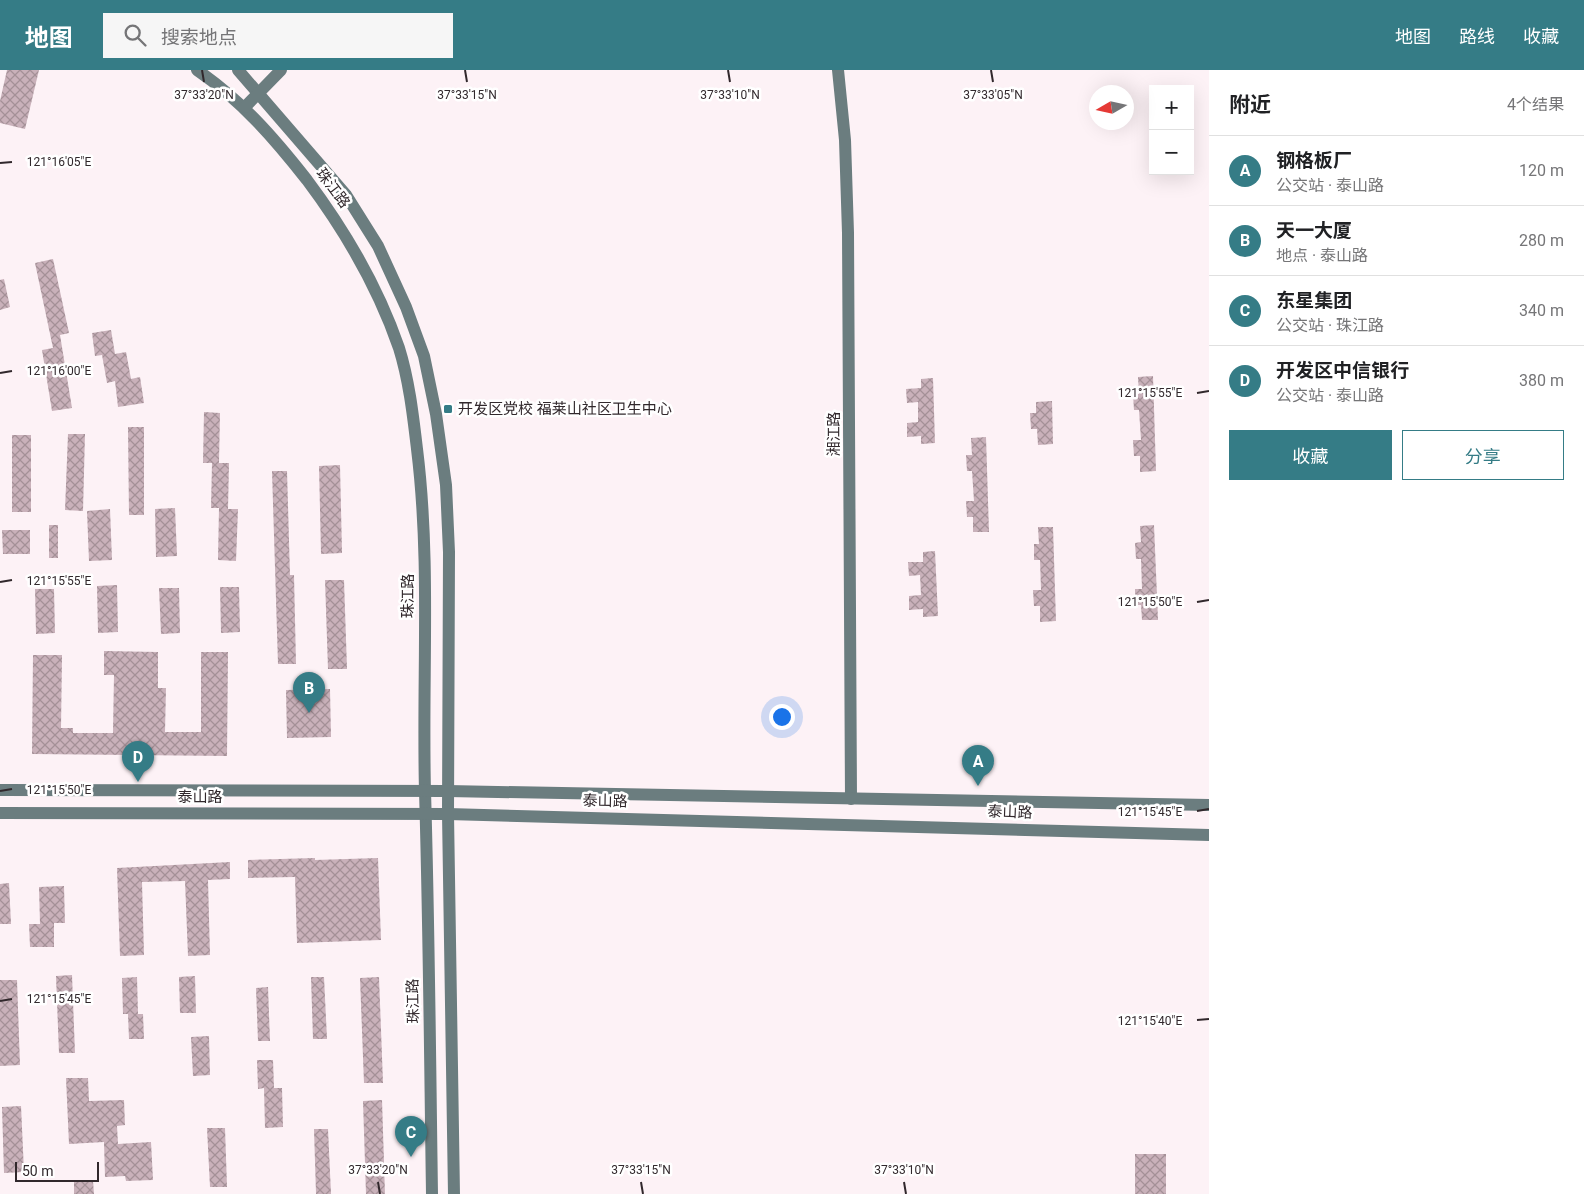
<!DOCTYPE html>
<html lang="zh">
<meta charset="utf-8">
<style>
body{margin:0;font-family:Roboto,"Noto Sans SC",sans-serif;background:#f6f6f6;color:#202124}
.controls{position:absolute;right:15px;top:15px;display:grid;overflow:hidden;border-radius:0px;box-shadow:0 5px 20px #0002}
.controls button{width:45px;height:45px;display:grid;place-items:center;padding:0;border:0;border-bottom:1px solid #e0e0e0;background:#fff;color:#202124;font:25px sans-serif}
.compass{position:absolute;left:1089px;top:15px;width:45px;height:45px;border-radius:50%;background:#fff;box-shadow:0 5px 20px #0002;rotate:261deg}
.scale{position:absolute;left:15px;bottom:12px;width:84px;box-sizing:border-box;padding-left:5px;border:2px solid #31282c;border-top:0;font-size:14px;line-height:18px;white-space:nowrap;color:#31282c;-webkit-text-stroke:4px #fff;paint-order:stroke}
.you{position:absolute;left:781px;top:646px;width:18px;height:18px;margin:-12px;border:4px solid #fff;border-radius:50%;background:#1a73e8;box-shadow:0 0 0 8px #1a73e833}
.badge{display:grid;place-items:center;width:32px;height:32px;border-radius:50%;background:#357c86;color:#fff;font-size:16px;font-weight:700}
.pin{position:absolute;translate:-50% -41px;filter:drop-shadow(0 1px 2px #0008)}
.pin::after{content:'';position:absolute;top:26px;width:18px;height:15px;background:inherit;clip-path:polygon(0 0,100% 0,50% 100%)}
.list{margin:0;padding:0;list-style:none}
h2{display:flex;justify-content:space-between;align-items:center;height:65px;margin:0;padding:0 20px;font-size:21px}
h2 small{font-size:16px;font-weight:400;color:#757577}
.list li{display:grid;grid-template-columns:32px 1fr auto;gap:15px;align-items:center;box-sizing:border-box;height:70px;padding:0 20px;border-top:1px solid #e0e0e0}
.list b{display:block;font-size:19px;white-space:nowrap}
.list p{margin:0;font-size:16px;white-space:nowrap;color:#757577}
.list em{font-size:16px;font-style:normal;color:#757577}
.actions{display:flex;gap:10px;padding:15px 20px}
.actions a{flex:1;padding:11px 0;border:1px solid #357c86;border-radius:0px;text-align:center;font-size:18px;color:#357c86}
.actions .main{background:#357c86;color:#fff}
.icon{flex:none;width:28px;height:28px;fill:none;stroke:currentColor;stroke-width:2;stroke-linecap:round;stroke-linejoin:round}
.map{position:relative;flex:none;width:1209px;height:1124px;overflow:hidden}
header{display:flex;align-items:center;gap:30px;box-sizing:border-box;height:70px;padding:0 25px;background:#357c86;color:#fff}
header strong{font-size:24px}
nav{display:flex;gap:28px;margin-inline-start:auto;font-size:18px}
.search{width:350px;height:45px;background:#f6f6f6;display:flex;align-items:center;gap:12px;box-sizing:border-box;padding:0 18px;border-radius:0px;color:#757577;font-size:19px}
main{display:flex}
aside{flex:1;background:#fff}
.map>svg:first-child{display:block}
.building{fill:url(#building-cross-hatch)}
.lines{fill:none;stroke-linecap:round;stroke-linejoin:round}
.secondary{stroke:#6b7d7f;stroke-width:12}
.ticks{fill:none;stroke:#31282c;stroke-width:2}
.poi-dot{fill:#357c86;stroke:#fff;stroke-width:2}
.labels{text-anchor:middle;stroke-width:5;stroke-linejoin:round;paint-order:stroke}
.street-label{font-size:15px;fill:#31282c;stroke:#fff}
.poi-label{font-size:15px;fill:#31282c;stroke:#fff;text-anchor:start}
.ticks-label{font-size:12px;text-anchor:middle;fill:#31282c;stroke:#fff;stroke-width:5;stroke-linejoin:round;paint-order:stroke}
</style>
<header>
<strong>地图</strong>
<div class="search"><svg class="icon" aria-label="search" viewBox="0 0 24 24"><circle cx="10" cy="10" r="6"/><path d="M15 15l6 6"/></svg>搜索地点</div>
<nav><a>地图</a><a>路线</a><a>收藏</a></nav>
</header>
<main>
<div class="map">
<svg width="1209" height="1124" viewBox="0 0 1209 1124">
<defs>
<pattern id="building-cross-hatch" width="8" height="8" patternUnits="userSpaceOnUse" patternTransform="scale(1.25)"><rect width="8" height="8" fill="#c9b1ba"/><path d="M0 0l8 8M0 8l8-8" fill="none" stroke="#a49097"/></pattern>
</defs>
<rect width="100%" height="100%" fill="#fdf2f6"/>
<g class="building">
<path d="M7,0h32l-14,59 -25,-6v-22z"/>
<path d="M53,189l16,74 -9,2 12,73 -20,3 -10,-61 11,-2 -18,-85z"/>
<path d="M4,209l6,28 -10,3v-30z"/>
<path d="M111,260l4,24 11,-2 5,27 9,-2 4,26 -26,4 -3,-26 -8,2 -5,-28 -7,1 -3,-23z"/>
<path d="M1153,306l3,95 -16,1v-16h-6l-1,-16h8l-2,-30h-5l-1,-16h6l-1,-17z"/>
<path d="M933,308l2,65 -14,1v-8l-14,1v-14l11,-1v-20l-11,1 -1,-14 15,-1v-9z"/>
<path d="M1052,331l1,43 -15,1 -1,-16h-6l-1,-16h6v-11z"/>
<path d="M204,342l16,1 -1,50h10l-1,46h10l-2,52 -18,-1 1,-52h-8l1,-45h-9z"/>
<path d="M128,357h16v88h-15z"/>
<path d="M68,364h17l-2,77 -18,-1z"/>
<rect x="12" y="365" width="19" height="77"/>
<path d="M986,367l3,95h-16v-15h-6l-1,-16h8l-2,-30h-5l-1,-16h6l-1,-17z"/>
<path d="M340,395l2,88 -21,1 -2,-88z"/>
<path d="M272,401h15l3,104h4l2,89h-18z"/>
<path d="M175,438l2,48 -21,1 -1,-48z"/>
<path d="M110,439l2,51 -23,1 -2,-50z"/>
<rect x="49" y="455" width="9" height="33"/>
<path d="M1154,455l4,95h-16l-1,-15h-6v-16h7l-1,-30h-5l-1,-16 6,-1 -1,-16z"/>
<path d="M1038,457h15l3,94 -16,1v-16h-6l-1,-16h8l-1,-30h-6v-16h5z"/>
<path d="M2,460h28v24h-27z"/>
<path d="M935,481l3,65 -15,1v-8l-14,1v-14l12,-1 -1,-20 -11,1 -1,-14h15v-10z"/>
<path d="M325,510h19l3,89h-19z"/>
<path d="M117,515l1,47 -20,1 -1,-47z"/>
<path d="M220,517h19l1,45 -19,1z"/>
<path d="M159,518h20l1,45 -19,1z"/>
<path d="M35,519h19l1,44 -19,1z"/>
<path d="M104,581l54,1v36h8l-1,44h36v-80h27l-1,104 -195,-2 1,-99h29l-1,73h12v5h40l1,-58h-10z"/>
<path d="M330,619l1,48 -44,1 -1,-48z"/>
<path d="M315,788v2l63,-2 3,82 -84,3 -2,-66 -47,1v-18z"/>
<path d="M230,792v17l-22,1 2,75 -22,1 -3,-75 -43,1 2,73 -24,1 -3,-88z"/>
<path d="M9,813l2,41h-11v-40z"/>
<path d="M64,816l1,37h-11v24h-24l-1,-23h11l-1,-37z"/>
<path d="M72,905l3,78h-16l-3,-77z"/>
<path d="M195,906l1,37h-16l-1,-36z"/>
<path d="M137,907l1,37h5l1,25h-15l-1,-25h-5l-1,-36z"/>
<path d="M311,907h13l3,62h-14z"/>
<path d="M379,907l4,106h-19l-4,-105z"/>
<path d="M0,910h17l3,85 -20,1z"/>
<path d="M268,917l2,54h-12l-2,-53z"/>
<path d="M209,966l1,39 -17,1 -2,-39z"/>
<path d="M257,990h16l1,28h8l1,39 -18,1 -1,-40 -6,1z"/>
<path d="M66,1008h22l1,23 35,-1 1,25 -8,1 1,18 33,-2 2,38 -27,1 -1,-5 -20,1 -1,-35 -35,2z"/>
<path d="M382,1030l3,94h-19l-3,-93z"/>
<path d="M21,1036l3,66 -20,1 -2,-66z"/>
<path d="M207,1058h18l2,59h-17z"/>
<path d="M314,1059h14l3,65h-15z"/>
<rect x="1135" y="1084" width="31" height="40"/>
<path d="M74,1111h19l1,13h-20z"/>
</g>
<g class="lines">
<g class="secondary">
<path d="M197,0c44,30 77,68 110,110 39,52 71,107 92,168 10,32 14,67 18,101 14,113 5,228 8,342 4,134 5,269 7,403"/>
<path d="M238,0l108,125 32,51 28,61 18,49 12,58 10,71 3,67 -1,262 6,380"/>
<path d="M838,0l7,70 3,93 3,566"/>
<path d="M245,37l36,-37"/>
<path d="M0,720l448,1 761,14"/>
<path d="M0,743l448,1 761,21"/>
</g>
</g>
<path class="ticks" d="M202,0l2,12M465,0l2,12M728,0l2,12M991,0l2,12M0,93l12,-1M0,303l12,-2M1197,323l12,-2M0,512l12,-2M1197,532l12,-2M0,721l12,-2M1197,741l12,-2M0,931l12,-2M1197,950l12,-1M378,1112l2,12M641,1112l2,12M904,1112l2,12"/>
<rect class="poi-dot" x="443" y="334" width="10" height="10" rx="2.5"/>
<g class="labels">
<g class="street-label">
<text transform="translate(333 118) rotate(53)" y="5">珠江路</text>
<text transform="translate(834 364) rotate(-90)" y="5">湘江路</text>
<text transform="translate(408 526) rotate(-90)" y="5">珠江路</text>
<text x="200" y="732">泰山路</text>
<text transform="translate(605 731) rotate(1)" y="5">泰山路</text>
<text transform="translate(1010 742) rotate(2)" y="5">泰山路</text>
<text transform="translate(413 931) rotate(-91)" y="5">珠江路</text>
</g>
<g class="poi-label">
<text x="458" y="344">开发区党校 福莱山社区卫生中心</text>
</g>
</g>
<g class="ticks-label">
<text x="204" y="29">37°33'20"N</text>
<text x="467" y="29">37°33'15"N</text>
<text x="730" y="29">37°33'10"N</text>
<text x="993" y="29">37°33'05"N</text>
<text x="59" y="96">121°16'05"E</text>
<text x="59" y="305">121°16'00"E</text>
<text x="1150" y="327">121°15'55"E</text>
<text x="59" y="515">121°15'55"E</text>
<text x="1150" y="536">121°15'50"E</text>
<text x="59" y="724">121°15'50"E</text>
<text x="1150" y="746">121°15'45"E</text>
<text x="59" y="933">121°15'45"E</text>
<text x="1150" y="955">121°15'40"E</text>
<text x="378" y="1104">37°33'20"N</text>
<text x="641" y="1104">37°33'15"N</text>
<text x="904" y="1104">37°33'10"N</text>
</g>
</svg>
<div class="controls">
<button>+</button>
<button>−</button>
</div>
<svg class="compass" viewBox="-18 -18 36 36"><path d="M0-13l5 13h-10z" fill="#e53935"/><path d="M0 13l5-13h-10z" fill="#757577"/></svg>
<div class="scale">50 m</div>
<div class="you"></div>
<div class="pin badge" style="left:978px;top:716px">A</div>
<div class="pin badge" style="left:309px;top:643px">B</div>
<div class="pin badge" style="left:411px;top:1087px">C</div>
<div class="pin badge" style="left:138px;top:712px">D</div>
</div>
<aside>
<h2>附近<small>4个结果</small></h2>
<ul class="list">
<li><span class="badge">A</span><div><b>钢格板厂</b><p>公交站 · 泰山路</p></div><em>120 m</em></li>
<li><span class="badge">B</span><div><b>天一大厦</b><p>地点 · 泰山路</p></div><em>280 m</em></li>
<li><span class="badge">C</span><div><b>东星集团</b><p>公交站 · 珠江路</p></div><em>340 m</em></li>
<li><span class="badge">D</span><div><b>开发区中信银行</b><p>公交站 · 泰山路</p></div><em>380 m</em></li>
</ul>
<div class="actions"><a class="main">收藏</a><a>分享</a></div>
</aside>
</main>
